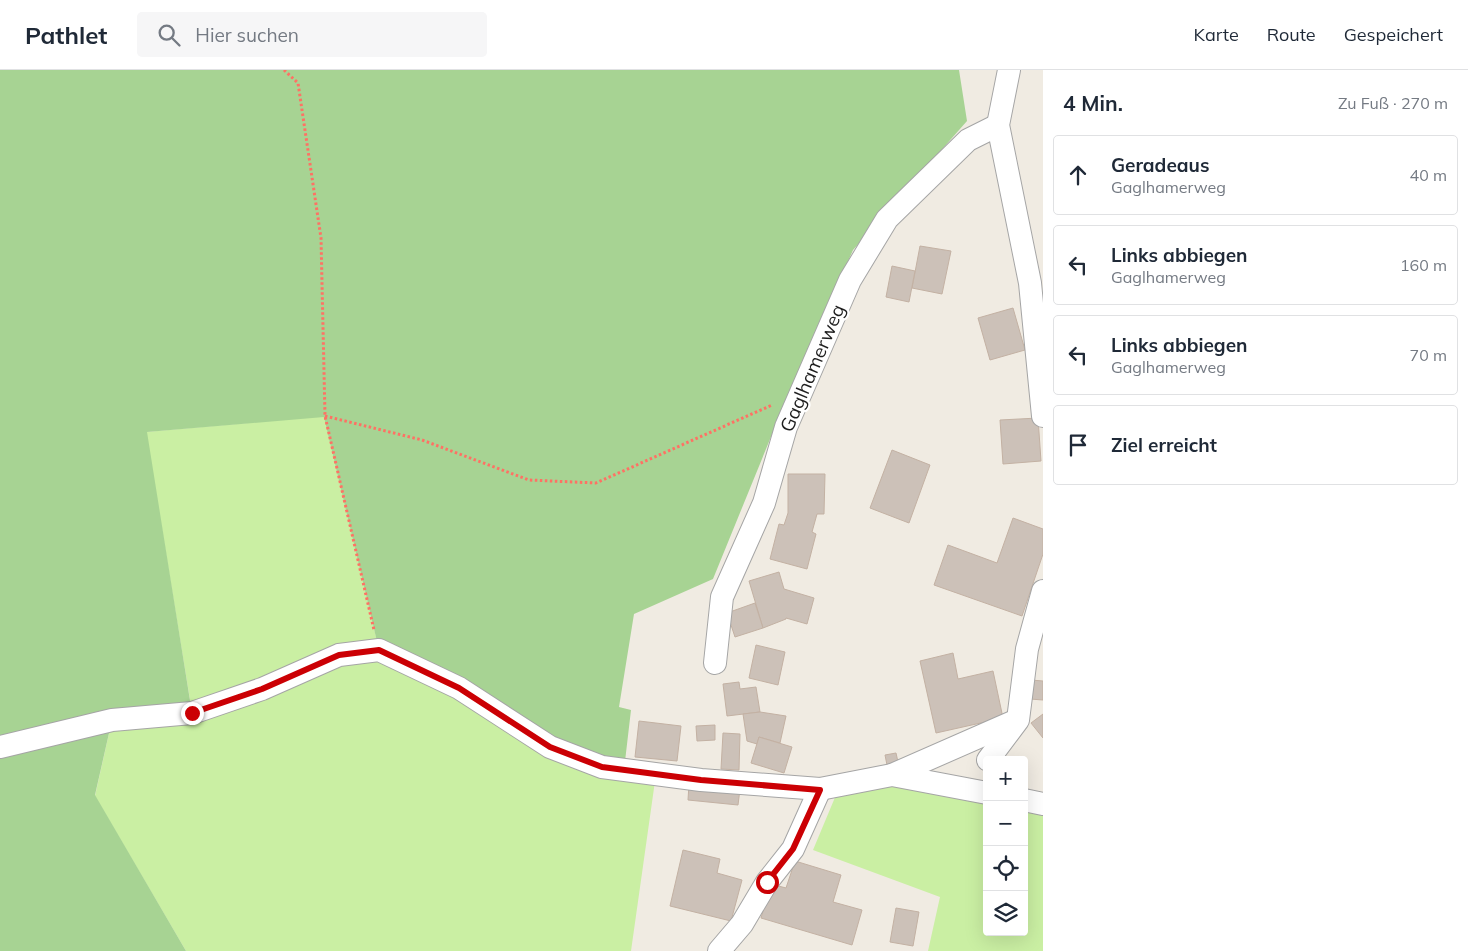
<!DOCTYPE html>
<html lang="de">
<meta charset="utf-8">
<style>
body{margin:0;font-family:Mulish,sans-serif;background:#f6f6f7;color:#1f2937}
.controls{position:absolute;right:15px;bottom:15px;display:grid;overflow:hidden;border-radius:5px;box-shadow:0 5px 20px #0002}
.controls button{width:45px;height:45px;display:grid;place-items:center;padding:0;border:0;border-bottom:1px solid #e0e1e3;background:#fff;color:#1f2937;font:25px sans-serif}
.stop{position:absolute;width:15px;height:15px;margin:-11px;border:4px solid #cb0004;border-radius:50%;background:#fff}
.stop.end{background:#cb0004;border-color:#fff;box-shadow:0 1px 5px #0008}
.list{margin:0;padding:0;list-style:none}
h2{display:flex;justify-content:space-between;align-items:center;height:65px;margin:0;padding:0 20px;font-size:21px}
h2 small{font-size:16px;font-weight:400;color:#747a83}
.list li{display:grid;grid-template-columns:32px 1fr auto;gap:15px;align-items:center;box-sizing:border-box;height:80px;margin:0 10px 10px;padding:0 10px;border:1px solid #e0e1e3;border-radius:5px}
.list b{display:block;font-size:19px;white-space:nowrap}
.list p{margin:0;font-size:16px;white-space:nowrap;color:#747a83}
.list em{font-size:16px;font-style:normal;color:#747a83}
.icon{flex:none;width:28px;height:28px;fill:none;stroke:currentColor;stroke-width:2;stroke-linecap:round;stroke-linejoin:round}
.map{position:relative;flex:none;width:1043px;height:881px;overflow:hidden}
header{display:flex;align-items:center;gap:30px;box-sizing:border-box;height:70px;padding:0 25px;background:#fff;border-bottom:1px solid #e0e1e3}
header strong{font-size:24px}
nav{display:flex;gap:28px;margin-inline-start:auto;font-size:18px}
.search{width:350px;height:45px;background:#f6f6f7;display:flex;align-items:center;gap:12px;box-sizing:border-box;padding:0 18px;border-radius:5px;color:#747a83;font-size:19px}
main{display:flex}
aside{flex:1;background:#fff}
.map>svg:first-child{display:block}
.grass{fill:#caefa3}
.forest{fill:#a7d393}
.building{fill:#ccc1b8;stroke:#c3b1a3}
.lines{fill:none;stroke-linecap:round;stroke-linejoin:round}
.minor-casing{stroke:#a5a5a5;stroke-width:24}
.path{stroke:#ff7164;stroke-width:3;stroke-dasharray:2.5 2.5;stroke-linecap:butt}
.minor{stroke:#fff;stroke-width:22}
.route{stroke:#cb0004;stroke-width:6}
.labels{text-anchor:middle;stroke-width:4.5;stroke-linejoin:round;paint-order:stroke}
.street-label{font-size:19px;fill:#1e1e1e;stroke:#fff}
</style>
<header>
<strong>Pathlet</strong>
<div class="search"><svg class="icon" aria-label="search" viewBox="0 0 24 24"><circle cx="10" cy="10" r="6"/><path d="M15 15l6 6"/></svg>Hier suchen</div>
<nav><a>Karte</a><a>Route</a><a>Gespeichert</a></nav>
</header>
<main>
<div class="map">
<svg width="1043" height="881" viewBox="0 0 1043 881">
<rect width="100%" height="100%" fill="#f0ebe2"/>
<g class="grass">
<path d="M325,346l54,234 277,124 -25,177h-445l-91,-155 17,-76 80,-8 -46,-280z"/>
<path d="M892,715l95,17v130h37v-123l19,5v137h-115l12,-54 -127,-47 23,-55z"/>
</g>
<path class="forest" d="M0,0h959l8,51 -114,129 -76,172 -64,157 -79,35 -15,93 12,3 -7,60 -22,-3 -223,-117 -55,-233 -177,15 45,281 -80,7 -17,75 91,156h-186z"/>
<g class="building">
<path d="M920,176l31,5 -9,43 -30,-6z"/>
<path d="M892,196l23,5 -6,31 -23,-5z"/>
<path d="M1013,238l12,42 -35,10 -12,-42z"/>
<path d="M1038,348l3,43 -38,3 -3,-44z"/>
<path d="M892,380l38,15 -21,58 -39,-15z"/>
<path d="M788,404h37l-1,40h-7l-5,18 4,2 -9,35 -37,-10 9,-35 5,1 4,-12z"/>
<path d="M1013,448l30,11v25l-21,62 -88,-31 14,-40 49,18z"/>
<path d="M779,502l5,17 30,9 -7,26 -21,-6v1l-23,9 -14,-47z"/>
<path d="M755,533l8,25 -28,9 -8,-24z"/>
<path d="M756,575l29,7 -7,33 -29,-7z"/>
<path d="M953,583l5,26 35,-8 10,47 -67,15 -16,-72z"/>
<path d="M1031,610l12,1v19l-13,-1z"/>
<path d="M739,612l1,7 16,-2 4,25 -33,4 -4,-32z"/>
<path d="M760,642l26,4 -6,27 -21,-6 -2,7 -10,-3 -4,-27z"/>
<path d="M1043,644v24l-12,-15z"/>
<path d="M639,651l42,5 -4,35 -42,-4z"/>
<path d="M715,655v15l-18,1 -1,-15z"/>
<path d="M723,663l17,1 -1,36 -18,-1z"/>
<path d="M759,667l33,10 -8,26 -33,-10z"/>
<path d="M896,683l2,9 -11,3 -2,-10z"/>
<path d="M689,714l51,5 -2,16 -50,-5z"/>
<path d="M683,780l37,9 -3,14 25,7 -11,41 -61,-15z"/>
<path d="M795,791l46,14 -8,27 29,8 -10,35 -91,-27 10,-34 15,4z"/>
<path d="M896,838l23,4 -6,34 -23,-4z"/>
</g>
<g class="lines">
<defs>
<g id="minor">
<path d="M1009,0l-11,55 32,158 13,133"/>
<path d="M715,593l7,-66 42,-94 22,-76 64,-147 37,-61 81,-79 30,-15"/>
<path d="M0,677l112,-27 80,-7 70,-24 77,-34 40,-5 80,38 91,59 52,20 99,13 119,9 72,-14 95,18"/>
<path d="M988,690l30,-40 9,-71 16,-58"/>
<path d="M892,705l123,-54"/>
<path d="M1024,730l19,4"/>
<path d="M719,881l23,-27 25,-42 26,-33 27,-60"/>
</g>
</defs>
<use href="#minor" class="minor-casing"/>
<g class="path">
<path d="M284,0l14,13 23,155 4,178 49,214"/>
<path d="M325,346l97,24 107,40 67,3 176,-78"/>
</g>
<use href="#minor" class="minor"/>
</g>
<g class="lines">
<path class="route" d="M192,643l70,-24 77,-34 40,-5 80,38 91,59 52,20 99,13 119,10 -27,59 -26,33"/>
</g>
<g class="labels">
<g class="street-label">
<text transform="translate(812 298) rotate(-67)" y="7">Gaglhamerweg</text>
</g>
</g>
</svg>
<div class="controls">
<button>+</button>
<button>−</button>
<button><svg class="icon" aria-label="locate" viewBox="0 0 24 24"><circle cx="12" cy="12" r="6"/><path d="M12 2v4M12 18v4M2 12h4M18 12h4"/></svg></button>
<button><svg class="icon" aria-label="layers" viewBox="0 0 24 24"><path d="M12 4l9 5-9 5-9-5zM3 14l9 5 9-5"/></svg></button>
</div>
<div class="stop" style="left:767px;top:812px"></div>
<div class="stop end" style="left:192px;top:643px"></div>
</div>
<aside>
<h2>4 Min.<small>Zu Fuß · 270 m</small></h2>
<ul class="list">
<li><svg class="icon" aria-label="ahead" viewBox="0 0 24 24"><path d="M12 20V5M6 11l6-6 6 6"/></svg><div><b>Geradeaus</b><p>Gaglhamerweg</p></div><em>40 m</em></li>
<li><svg class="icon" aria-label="left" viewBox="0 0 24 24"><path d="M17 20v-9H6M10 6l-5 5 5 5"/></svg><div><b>Links abbiegen</b><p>Gaglhamerweg</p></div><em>160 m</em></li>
<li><svg class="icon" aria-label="left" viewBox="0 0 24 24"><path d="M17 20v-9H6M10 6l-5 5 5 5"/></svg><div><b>Links abbiegen</b><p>Gaglhamerweg</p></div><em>70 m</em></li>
<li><svg class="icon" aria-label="arrive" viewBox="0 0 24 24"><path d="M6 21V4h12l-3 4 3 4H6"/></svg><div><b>Ziel erreicht</b></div></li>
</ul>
</aside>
</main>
